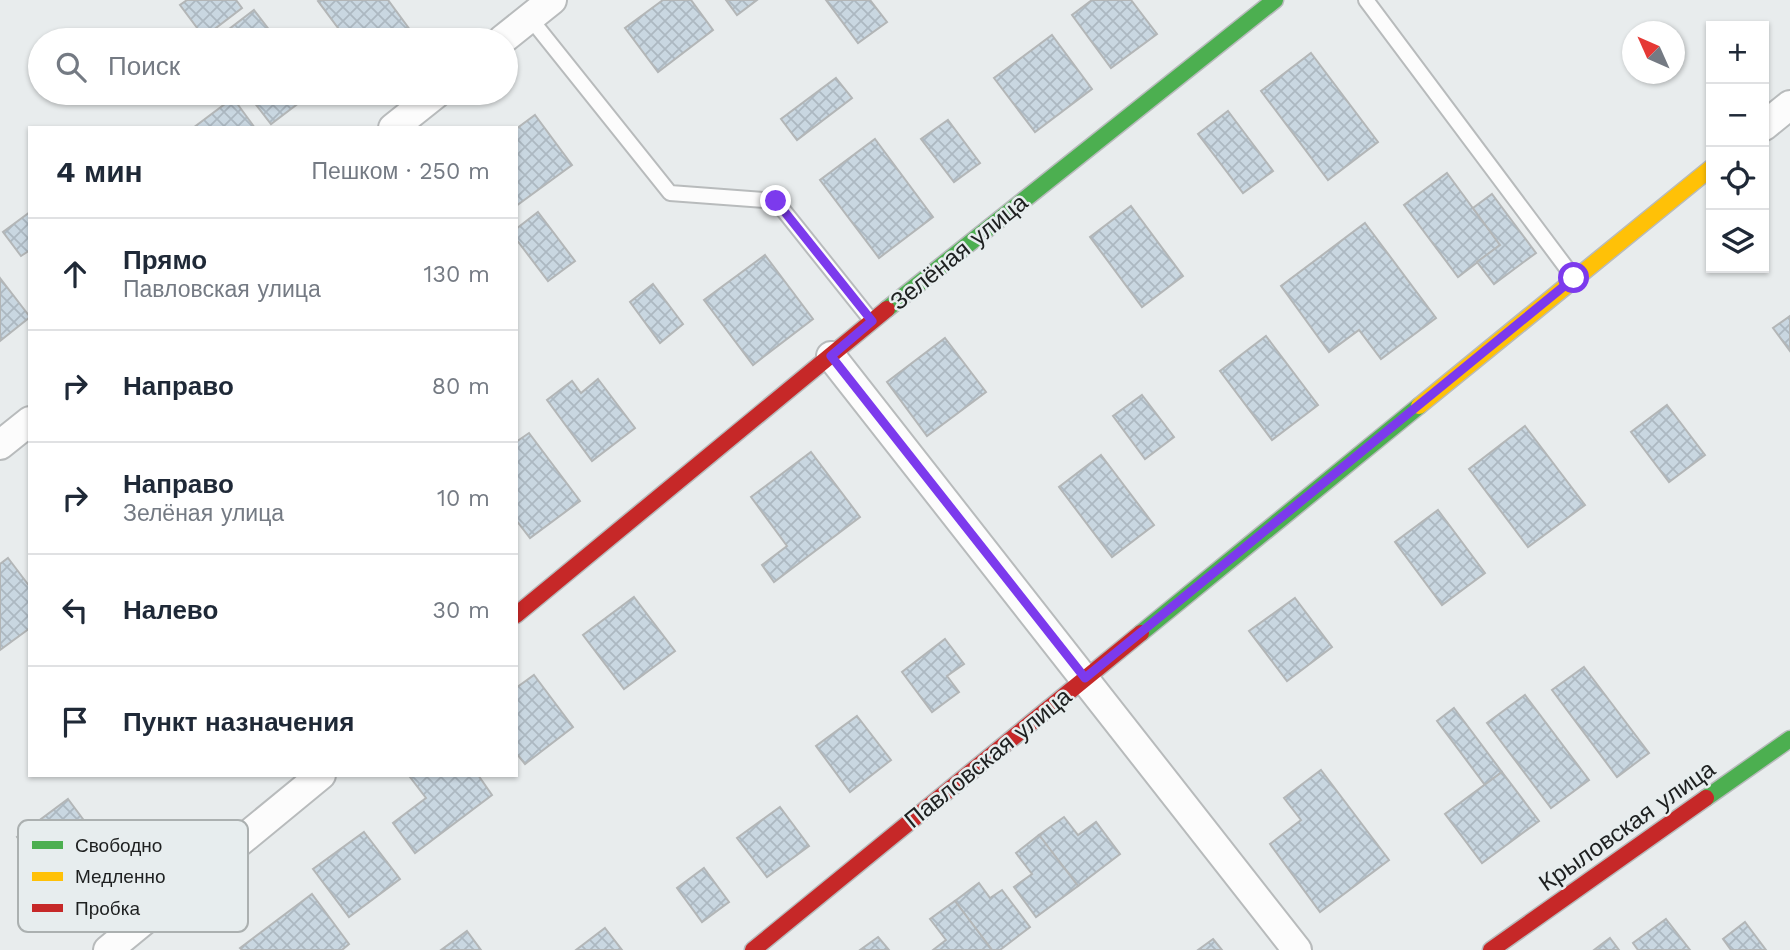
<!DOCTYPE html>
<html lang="ru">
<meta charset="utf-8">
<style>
body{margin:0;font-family:"Work Sans",sans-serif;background:#f2f2f3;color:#1f2937}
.controls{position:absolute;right:21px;top:21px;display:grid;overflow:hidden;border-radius:0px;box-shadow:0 2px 5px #0004}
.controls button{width:63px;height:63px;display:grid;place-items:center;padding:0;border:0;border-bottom:2px solid #e0e1e3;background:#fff;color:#1f2937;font:35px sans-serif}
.compass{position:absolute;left:1622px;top:21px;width:63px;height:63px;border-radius:50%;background:#fff;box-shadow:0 2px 5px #0004;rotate:315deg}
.stop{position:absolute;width:21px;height:21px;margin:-16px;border:5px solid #7c3aed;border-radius:50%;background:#fff}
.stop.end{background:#7c3aed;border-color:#fff;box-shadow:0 2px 7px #0008}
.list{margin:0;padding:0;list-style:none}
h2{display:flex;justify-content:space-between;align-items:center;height:91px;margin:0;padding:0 28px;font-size:30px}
h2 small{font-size:23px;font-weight:400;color:#747a83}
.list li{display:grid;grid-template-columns:46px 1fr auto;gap:21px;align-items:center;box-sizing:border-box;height:112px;padding:0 28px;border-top:2px solid #e0e1e3}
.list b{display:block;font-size:26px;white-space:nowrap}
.list p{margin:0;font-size:23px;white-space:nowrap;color:#747a83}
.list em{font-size:23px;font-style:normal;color:#747a83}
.icon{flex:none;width:38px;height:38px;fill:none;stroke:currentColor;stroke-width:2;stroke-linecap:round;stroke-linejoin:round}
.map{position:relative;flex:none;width:1790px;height:950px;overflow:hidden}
.search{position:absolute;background:#fff;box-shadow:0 2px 5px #0004;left:28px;top:28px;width:490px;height:77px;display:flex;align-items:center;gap:18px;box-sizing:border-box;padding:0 24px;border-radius:38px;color:#747a83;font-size:26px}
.panel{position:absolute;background:#fff;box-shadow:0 2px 5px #0004;left:28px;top:126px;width:490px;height:651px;border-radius:0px}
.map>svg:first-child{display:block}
.building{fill:url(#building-cross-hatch);stroke:#b3b6b7;stroke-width:2}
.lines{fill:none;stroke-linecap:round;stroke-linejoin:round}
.lane-casing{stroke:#b8bbbc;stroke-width:18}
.street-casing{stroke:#b8bbbc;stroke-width:32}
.fast-casing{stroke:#b8bbbc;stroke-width:19}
.slow-casing{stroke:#b8bbbc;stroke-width:19}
.jam-casing{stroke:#b8bbbc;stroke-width:19}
.lane{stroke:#fcfcfc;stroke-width:14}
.street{stroke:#fcfcfc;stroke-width:28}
.fast{stroke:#4caf50;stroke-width:16}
.slow{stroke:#ffc107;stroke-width:16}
.jam{stroke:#c62828;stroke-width:16}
.route{stroke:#7c3aed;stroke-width:9}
.labels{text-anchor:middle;stroke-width:5;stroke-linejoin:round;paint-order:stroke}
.street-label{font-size:24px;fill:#1e2020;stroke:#e7edee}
.key{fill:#e7edee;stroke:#abb0b0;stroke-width:2}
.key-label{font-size:19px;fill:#1e2020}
</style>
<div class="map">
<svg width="1790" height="950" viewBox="0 0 1790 950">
<defs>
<pattern id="building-cross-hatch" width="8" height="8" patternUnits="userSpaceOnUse" patternTransform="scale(1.75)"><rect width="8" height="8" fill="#c9d7e1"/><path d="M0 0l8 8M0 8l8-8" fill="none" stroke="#acb8c1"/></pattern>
</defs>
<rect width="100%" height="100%" fill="#e8eced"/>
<g class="building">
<path d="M187,0h49l6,8 -38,29 -24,-32z"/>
<path d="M320,0h68l28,38 -3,2h-66l-29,-39z"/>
<path d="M663,0h28l22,30 -55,42 -33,-44z"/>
<path d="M726,0h31l-20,15z"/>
<path d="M826,0h44l17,22 -29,21z"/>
<path d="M1092,0h39l26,34 -46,34 -39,-53z"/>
<path d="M254,10l23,30h-54l-3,-4z"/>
<path d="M1052,35l40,54 -57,43 -41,-54z"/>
<path d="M1311,53l67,89 -50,38 -67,-89z"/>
<path d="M836,78l16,20 -55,42 -16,-21z"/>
<path d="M247,93h65l-41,31z"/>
<path d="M233,98l22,30h-62z"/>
<path d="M1228,111l45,60 -30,22 -45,-59z"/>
<path d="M535,115l37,50 -56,41v-77z"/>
<path d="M948,120l32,43 -26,19 -33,-43z"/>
<path d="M875,139l58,78 -54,41 -59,-78z"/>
<path d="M1447,173l53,72 -42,32 -54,-72z"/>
<path d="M1492,194l44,59 -42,31 -17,-22 23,-17 -27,-37z"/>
<path d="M1131,206l52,70 -41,31 -52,-70z"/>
<path d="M30,212v38l-9,6 -18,-24z"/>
<path d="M538,212l37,49 -27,20 -32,-42v-10z"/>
<path d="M1365,223l71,95 -55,41 -22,-29 -30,22 -48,-66z"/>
<path d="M765,255l48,64 -60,46 -49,-65z"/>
<path d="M0,278l30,39 -30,24z"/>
<path d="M653,284l30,40 -23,19 -30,-41z"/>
<path d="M1790,316v35l-17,-23z"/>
<path d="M1266,336l52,69 -46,35 -52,-69z"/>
<path d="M945,338l41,54 -59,44 -40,-54z"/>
<path d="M598,379l37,49 -43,33 -45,-61 25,-19 9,12z"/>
<path d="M1142,395l32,42 -29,22 -32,-43z"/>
<path d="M1667,405l38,50 -36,27 -38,-50z"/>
<path d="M1525,426l60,79 -57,42 -59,-78z"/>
<path d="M529,433l51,68 -50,37 -14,-18v-78z"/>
<path d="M811,452l49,65 -86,65 -12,-17 25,-19 -36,-49z"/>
<path d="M1101,455l53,70 -42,32 -53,-70z"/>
<path d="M1438,510l47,63 -43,32 -47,-63z"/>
<path d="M8,558l22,29v41l-30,22v-86z"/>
<path d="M634,597l41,54 -51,38 -41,-54z"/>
<path d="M1295,598l37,49 -45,34 -38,-50z"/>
<path d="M945,639l19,25 -17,12 12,16 -27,20 -30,-40z"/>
<path d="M1584,667l65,86 -32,24 -65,-87z"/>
<path d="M534,675l39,52 -48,37 -9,-11v-65z"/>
<path d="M1525,695l64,85 -38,28 -64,-85z"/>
<path d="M1454,708l48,64 -17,13 -48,-64z"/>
<path d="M857,716l34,44 -41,32 -34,-46z"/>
<path d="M1321,770l68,90 -69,52 -50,-68 31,-24 -17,-22z"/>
<path d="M1502,772l37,49 -57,42 -37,-49z"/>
<path d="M413,775h65l14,20 -77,58 -22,-30 33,-25 -16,-21z"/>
<path d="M68,799l35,47 -50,38 -36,-47z"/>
<path d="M780,807l29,39 -42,31 -30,-39z"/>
<path d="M1064,817l14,18 18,-13 24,32 -42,32 -39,-51z"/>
<path d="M364,832l36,47 -51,38 -36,-48z"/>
<path d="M1039,835l39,51 -42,31 -22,-30 18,-13 -16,-21z"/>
<path d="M704,868l25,34 -27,20 -25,-34z"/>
<path d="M979,883l11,15 12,-8 28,37 -30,23h-8l-37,-49z"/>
<path d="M312,894l37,50 -7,6h-100l-2,-2z"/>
<path d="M955,901l37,49h-59l13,-10 -16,-21z"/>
<path d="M1666,919l24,31h-52l-5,-7z"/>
<path d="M1745,922l21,28h-35l-8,-11z"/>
<path d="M605,928l17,22h-46z"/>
<path d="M467,931l14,19h-40z"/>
<path d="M878,937l11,13h-29z"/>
<path d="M1610,938l9,12h-25z"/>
<path d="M1213,939l9,11h-24z"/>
</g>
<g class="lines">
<defs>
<g id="lane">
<path d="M1366,0l208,278"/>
<path d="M530,18l140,175 106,8 95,119"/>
</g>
<g id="street">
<path d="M502,40l50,-40"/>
<path d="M1764,126l26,-21"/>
<path d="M393,128l44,-35"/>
<path d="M831,356l466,594"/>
<path d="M0,445l30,-24"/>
<path d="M108,950l213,-175"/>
</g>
<g id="fast">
<path d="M887,309l388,-309"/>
<path d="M1141,633l278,-227"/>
<path d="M1706,798l84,-59"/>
</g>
<path id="slow" d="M1419,406l292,-238"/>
<g id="jam">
<path d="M516,615l371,-306"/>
<path d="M753,950l388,-317"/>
<path d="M1491,950l215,-152"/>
</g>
</defs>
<use href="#lane" class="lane-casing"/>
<use href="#street" class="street-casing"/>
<use href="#fast" class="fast-casing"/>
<use href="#slow" class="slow-casing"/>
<use href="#jam" class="jam-casing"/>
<use href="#lane" class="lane"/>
<use href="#street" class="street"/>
<use href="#fast" class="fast"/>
<use href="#slow" class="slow"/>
<use href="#jam" class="jam"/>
</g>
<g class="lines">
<path class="route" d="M776,201l96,120 -41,35 254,322 489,-400"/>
</g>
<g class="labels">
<g class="street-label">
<text transform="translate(959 252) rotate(-39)" y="8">Зелёная улица</text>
<text transform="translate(988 758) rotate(-39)" y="8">Павловская улица</text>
<text transform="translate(1627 826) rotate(-35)" y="8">Крыловская улица</text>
</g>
</g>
<rect x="18" y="820" width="230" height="112" rx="10" class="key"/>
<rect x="32" y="841" width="31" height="8" fill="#4caf50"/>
<rect x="32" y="872" width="31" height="9" fill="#ffc107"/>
<rect x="32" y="904" width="31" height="8" fill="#c62828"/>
<g class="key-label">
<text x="75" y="852">Свободно</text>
<text x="75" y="883">Медленно</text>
<text x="75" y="915">Пробка</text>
</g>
</svg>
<div class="controls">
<button>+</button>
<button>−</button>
<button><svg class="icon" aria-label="locate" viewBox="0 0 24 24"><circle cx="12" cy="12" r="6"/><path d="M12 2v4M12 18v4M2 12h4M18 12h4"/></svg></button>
<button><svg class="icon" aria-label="layers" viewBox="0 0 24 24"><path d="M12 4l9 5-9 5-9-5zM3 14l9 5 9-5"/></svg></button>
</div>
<svg class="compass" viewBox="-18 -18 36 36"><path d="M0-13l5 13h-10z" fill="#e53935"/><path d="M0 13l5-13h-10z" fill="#747a83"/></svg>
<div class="stop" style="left:1574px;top:278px"></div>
<div class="stop end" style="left:776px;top:201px"></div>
<div class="search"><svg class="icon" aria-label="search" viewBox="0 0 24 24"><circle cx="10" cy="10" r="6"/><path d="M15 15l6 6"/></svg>Поиск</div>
<section class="panel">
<h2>4 мин<small>Пешком · 250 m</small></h2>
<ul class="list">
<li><svg class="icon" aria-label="ahead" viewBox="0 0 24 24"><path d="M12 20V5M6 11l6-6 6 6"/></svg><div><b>Прямо</b><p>Павловская улица</p></div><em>130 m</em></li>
<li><svg class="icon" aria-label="right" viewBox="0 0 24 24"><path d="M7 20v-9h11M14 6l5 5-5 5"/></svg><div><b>Направо</b></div><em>80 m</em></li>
<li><svg class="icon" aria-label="right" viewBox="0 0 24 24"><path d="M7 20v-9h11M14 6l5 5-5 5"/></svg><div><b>Направо</b><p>Зелёная улица</p></div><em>10 m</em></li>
<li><svg class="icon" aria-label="left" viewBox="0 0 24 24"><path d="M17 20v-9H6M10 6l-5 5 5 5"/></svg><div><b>Налево</b></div><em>30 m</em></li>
<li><svg class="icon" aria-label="arrive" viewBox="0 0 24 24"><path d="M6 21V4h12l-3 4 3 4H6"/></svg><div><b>Пункт назначения</b></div></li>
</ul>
</section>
</div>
